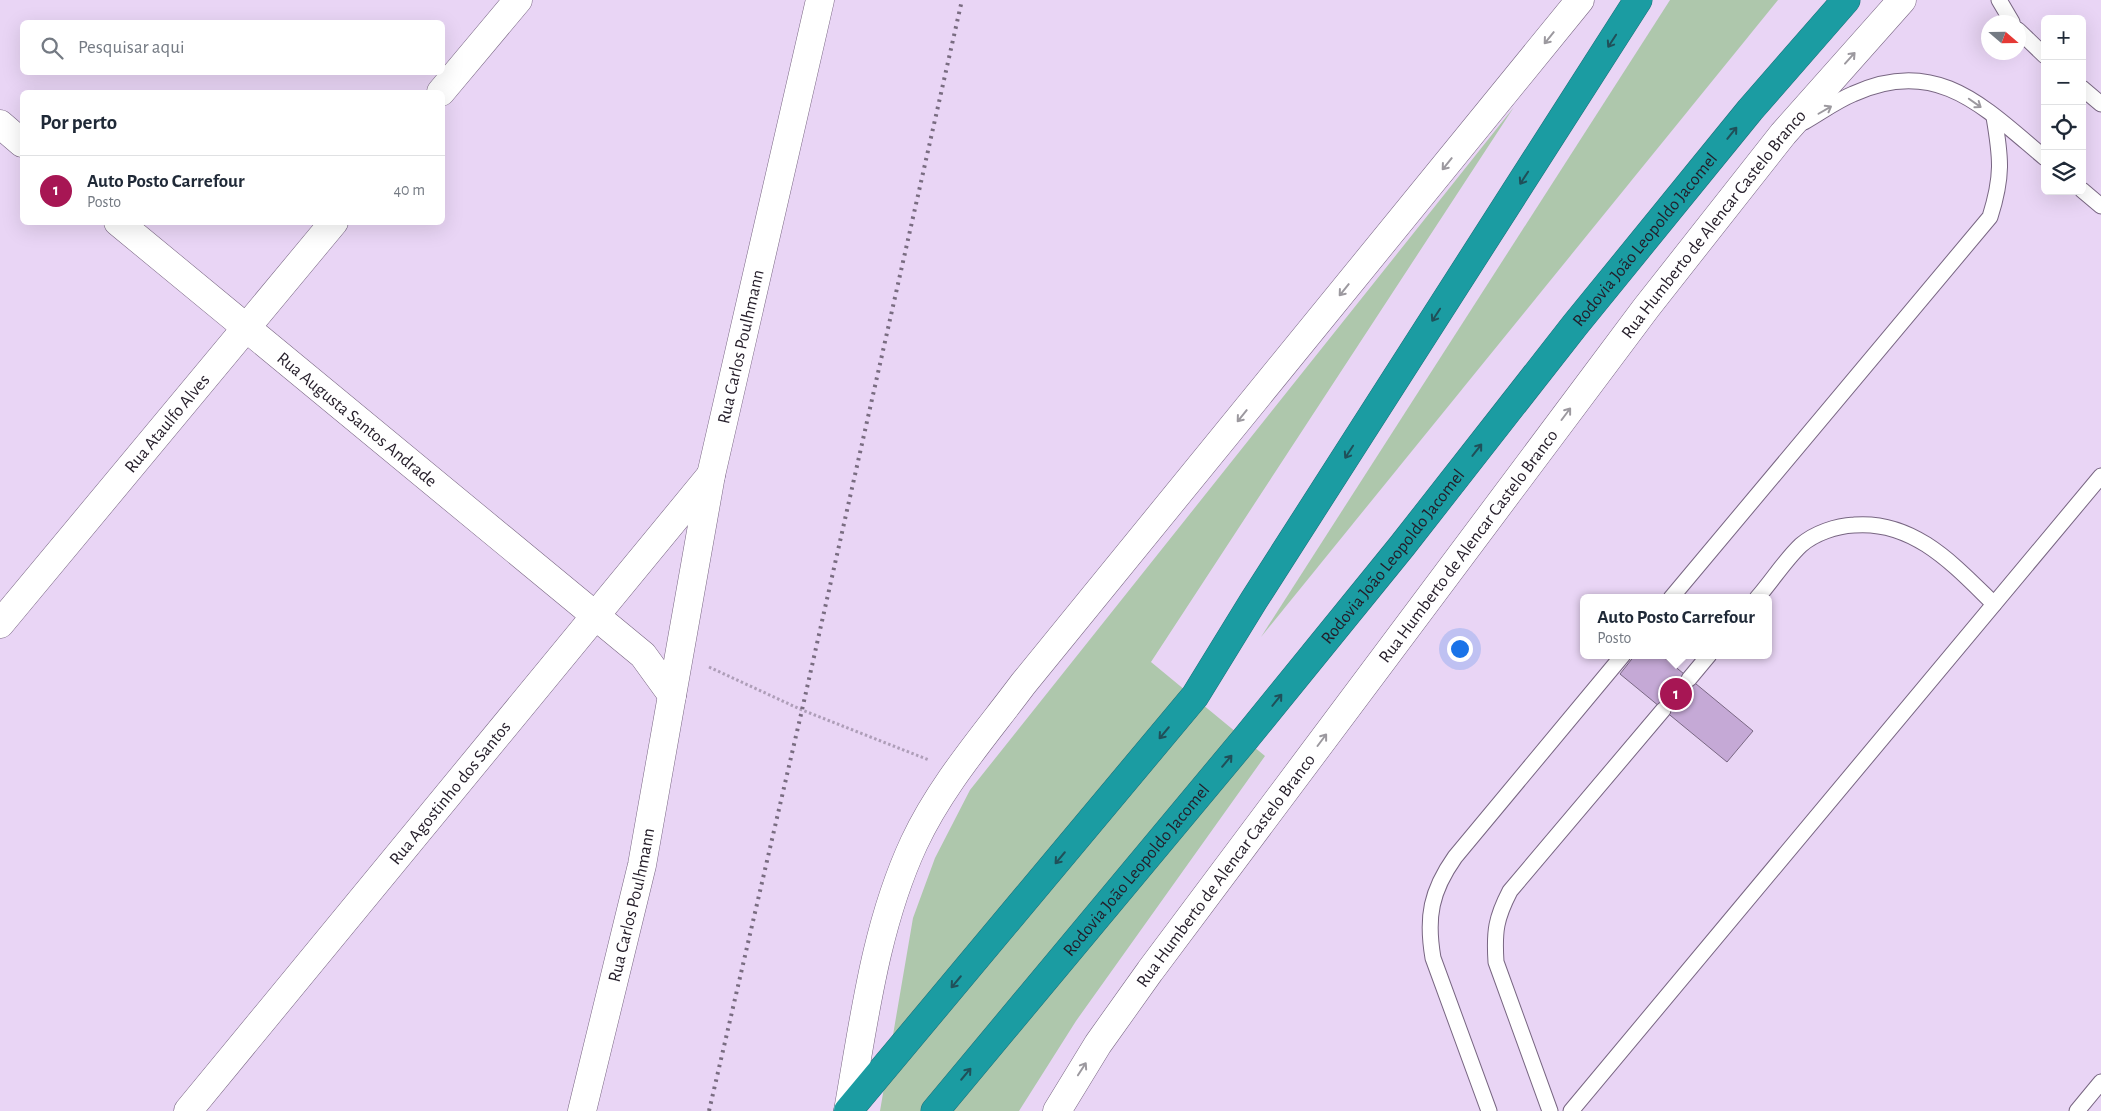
<!DOCTYPE html>
<html lang="pt">
<meta charset="utf-8">
<style>
body{margin:0;font-family:"Alegreya Sans",sans-serif;background:#f2f2f3;color:#1f2937}
.controls{position:absolute;right:15px;top:15px;display:grid;overflow:hidden;border-radius:8px;box-shadow:0 5px 20px #0002}
.controls button{width:45px;height:45px;display:grid;place-items:center;padding:0;border:0;border-bottom:1px solid #e0e1e3;background:#fff;color:#1f2937;font:25px sans-serif}
.compass{position:absolute;left:1981px;top:15px;width:45px;height:45px;border-radius:50%;background:#fff;box-shadow:0 5px 20px #0002;rotate:110deg}
.you{position:absolute;left:1459px;top:648px;width:18px;height:18px;margin:-12px;border:4px solid #fff;border-radius:50%;background:#1a73e8;box-shadow:0 0 0 8px #1a73e833}
.badge{display:grid;place-items:center;width:32px;height:32px;border-radius:50%;background:#a71654;color:#fff;font-size:16px;font-weight:700}
.pin{position:absolute;translate:-50% -50%;border:2px solid #fff;box-shadow:0 1px 5px #0006}
.popup{position:absolute;left:1580px;top:594px;width:192px;height:65px;box-sizing:border-box;display:grid;place-content:center;border-radius:8px;background:#fff;filter:drop-shadow(0 1px 4px #0005);font-size:16px;white-space:nowrap;color:#747a83}
.popup b{font-size:19px;color:#1f2937}
.popup::after{content:'';position:absolute;left:50%;top:100%;margin-left:-10px;border:10px solid transparent;border-top-color:#fff}
.list{margin:0;padding:0;list-style:none}
h2{display:flex;justify-content:space-between;align-items:center;height:65px;margin:0;padding:0 20px;font-size:21px}
h2 small{font-size:16px;font-weight:400;color:#747a83}
.list li{display:grid;grid-template-columns:32px 1fr auto;gap:15px;align-items:center;box-sizing:border-box;height:70px;padding:0 20px;border-top:1px solid #e0e1e3}
.list b{display:block;font-size:19px;white-space:nowrap}
.list p{margin:0;font-size:16px;white-space:nowrap;color:#747a83}
.list em{font-size:16px;font-style:normal;color:#747a83}
.icon{flex:none;width:28px;height:28px;fill:none;stroke:currentColor;stroke-width:2;stroke-linecap:round;stroke-linejoin:round}
.map{position:relative;flex:none;width:2101px;height:1111px;overflow:hidden}
.search{position:absolute;background:#fff;box-shadow:0 5px 20px #0002;left:20px;top:20px;width:425px;height:55px;display:flex;align-items:center;gap:12px;box-sizing:border-box;padding:0 18px;border-radius:8px;color:#747a83;font-size:19px}
.panel{position:absolute;background:#fff;box-shadow:0 5px 20px #0002;left:20px;top:90px;width:425px;height:135px;border-radius:8px}
.map>svg:first-child{display:block}
.green{fill:#aec7ac}
.building{fill:#c5a9d6;stroke:#7a6884}
.lines{fill:none;stroke-linecap:round;stroke-linejoin:round}
.lane-casing{stroke:#786682;stroke-width:17}
.street-casing{stroke:#786682;stroke-width:29}
.secondary-casing{stroke:#786682;stroke-width:29}
.highway-casing{stroke:#1e7078;stroke-width:29}
.path{stroke:#ae9eb8;stroke-width:3;stroke-dasharray:2.5 2.5;stroke-linecap:butt}
.lane{stroke:#fff;stroke-width:15}
.street{stroke:#fff;stroke-width:28}
.secondary{stroke:#fff;stroke-width:28}
.highway{stroke:#1b9ca2;stroke-width:28}
.rail{stroke:#796c81;stroke-width:4;stroke-dasharray:2.5 5;stroke-linecap:butt}
.oneway{stroke:#9c999f}
.oneway2{stroke:#205059}
.labels{text-anchor:middle;stroke-width:5;stroke-linejoin:round;paint-order:stroke}
.street-label{font-size:18px;fill:#241d29;stroke:#fff}
</style>
<div class="map">
<svg width="2101" height="1111" viewBox="0 0 2101 1111">
<rect width="100%" height="100%" fill="#e9d5f5"/>
<g class="green">
<path d="M1670,0h108l-517,637z"/>
<path d="M1514,107l-363,555 114,94 -189,265 -57,90h-139l33,-193 22,-60 35,-68z"/>
</g>
<path class="building" d="M1635,655h26l92,76 -26,31 -107,-88z"/>
<g class="lines">
<defs>
<g id="lane">
<path d="M1999,0l13,22"/>
<path d="M2018,30l27,26"/>
<path d="M2082,88l19,16"/>
<path d="M1804,122c16,-9 32,-21 49,-28 84,-39 132,14 192,64"/>
<path d="M2082,190l19,16"/>
<path d="M1671,598l319,-381c13,-41 11,-59 4,-100"/>
<path d="M1757,598c15,-17 28,-38 44,-53 14,-12 35,-19 53,-20 60,-5 100,40 140,79"/>
<path d="M1689,679l20,-24"/>
<path d="M1489,1111l-56,-153c-7,-41 -2,-67 22,-101l168,-202"/>
<path d="M1550,1111l-54,-149c-2,-31 0,-44 14,-71l153,-181"/>
<path d="M1571,1111l530,-635"/>
<path d="M2077,1111l24,-29"/>
</g>
<g id="street">
<path d="M441,92l77,-92"/>
<path d="M0,124l22,19"/>
<path id="s1" d="M118,222l525,433 29,40"/>
<path id="s2" d="M0,624l334,-402"/>
<path id="s3" d="M188,1111l523,-636"/>
</g>
<g id="secondary">
<path id="s4" d="M582,1111l60,-246 69,-390 109,-475"/>
<path d="M848,1111c16,-90 27,-184 66,-268 27,-58 71,-108 109,-159l557,-684"/>
<path id="s5" d="M1057,1111l41,-67 52,-73 496,-663 137,-174 119,-134"/>
</g>
<g id="highway">
<path d="M848,1111l347,-415 59,-96 384,-600"/>
<path id="s6" d="M935,1111l311,-373 156,-192 173,-221 175,-215 96,-110"/>
</g>
</defs>
<use href="#lane" class="lane-casing"/>
<use href="#street" class="street-casing"/>
<use href="#secondary" class="secondary-casing"/>
<use href="#highway" class="highway-casing"/>
<path class="path" d="M709,667l93,43 127,50"/>
<use href="#lane" class="lane"/>
<use href="#street" class="street"/>
<use href="#secondary" class="secondary"/>
<use href="#highway" class="highway"/>
<path class="rail" d="M709,1111l93,-401 160,-710"/>
</g>
<defs><path id="oneway-shaft" d="M-6 0H5M1.5-3L5.5 0L1.5 3" fill="none" stroke-width="1.6" stroke-linecap="round" stroke-linejoin="round" transform="scale(1.25)"/></defs>
<g class="oneway">
<use href="#oneway-shaft" transform="translate(1549 38) rotate(129)"/>
<use href="#oneway-shaft" transform="translate(1850 58) rotate(-48)"/>
<use href="#oneway-shaft" transform="translate(1975 103) rotate(35)"/>
<use href="#oneway-shaft" transform="translate(1825 110) rotate(-30)"/>
<use href="#oneway-shaft" transform="translate(1447 164) rotate(129)"/>
<use href="#oneway-shaft" transform="translate(1344 290) rotate(129)"/>
<use href="#oneway-shaft" transform="translate(1566 414) rotate(-53)"/>
<use href="#oneway-shaft" transform="translate(1242 416) rotate(129)"/>
<use href="#oneway-shaft" transform="translate(1322 740) rotate(-53)"/>
<use href="#oneway-shaft" transform="translate(1082 1069) rotate(-57)"/>
</g>
<g class="oneway2">
<use href="#oneway-shaft" transform="translate(1612 41) rotate(123)"/>
<use href="#oneway-shaft" transform="translate(1732 133) rotate(-51)"/>
<use href="#oneway-shaft" transform="translate(1524 178) rotate(123)"/>
<use href="#oneway-shaft" transform="translate(1436 315) rotate(123)"/>
<use href="#oneway-shaft" transform="translate(1477 450) rotate(-52)"/>
<use href="#oneway-shaft" transform="translate(1349 452) rotate(123)"/>
<use href="#oneway-shaft" transform="translate(1277 700) rotate(-51)"/>
<use href="#oneway-shaft" transform="translate(1164 733) rotate(130)"/>
<use href="#oneway-shaft" transform="translate(1227 761) rotate(-50)"/>
<use href="#oneway-shaft" transform="translate(1060 858) rotate(130)"/>
<use href="#oneway-shaft" transform="translate(956 982) rotate(130)"/>
<use href="#oneway-shaft" transform="translate(966 1074) rotate(-50)"/>
</g>
<g class="labels">
<g class="street-label">
<text dy="6" stroke="none"><textPath href="#s5" startOffset="1104">Rua Humberto de Alencar Castelo Branco</textPath></text>
<text dy="6" stroke="none"><textPath href="#s6" startOffset="1124">Rodovia João Leopoldo Jacomel</textPath></text>
<text dy="6" stroke="none"><textPath href="#s4" startOffset="781">Rua Carlos Poulhmann</textPath></text>
<text dy="6" stroke="none"><textPath href="#s1" startOffset="310">Rua Augusta Santos Andrade</textPath></text>
<text dy="6" stroke="none"><textPath href="#s2" startOffset="261">Rua Ataulfo Alves</textPath></text>
<text dy="6" stroke="none"><textPath href="#s5" startOffset="699">Rua Humberto de Alencar Castelo Branco</textPath></text>
<text dy="6" stroke="none"><textPath href="#s6" startOffset="719">Rodovia João Leopoldo Jacomel</textPath></text>
<text dy="6" stroke="none"><textPath href="#s3" startOffset="412">Rua Agostinho dos Santos</textPath></text>
<text dy="6" stroke="none"><textPath href="#s6" startOffset="314">Rodovia João Leopoldo Jacomel</textPath></text>
<text dy="6" stroke="none"><textPath href="#s5" startOffset="294">Rua Humberto de Alencar Castelo Branco</textPath></text>
<text dy="6" stroke="none"><textPath href="#s4" startOffset="212">Rua Carlos Poulhmann</textPath></text>
</g>
</g>
</svg>
<div class="controls">
<button>+</button>
<button>−</button>
<button><svg class="icon" aria-label="locate" viewBox="0 0 24 24"><circle cx="12" cy="12" r="6"/><path d="M12 2v4M12 18v4M2 12h4M18 12h4"/></svg></button>
<button><svg class="icon" aria-label="layers" viewBox="0 0 24 24"><path d="M12 4l9 5-9 5-9-5zM3 14l9 5 9-5"/></svg></button>
</div>
<svg class="compass" viewBox="-18 -18 36 36"><path d="M0-13l5 13h-10z" fill="#e53935"/><path d="M0 13l5-13h-10z" fill="#747a83"/></svg>
<div class="you"></div>
<div class="pin badge" style="left:1676px;top:694px">1</div>
<div class="popup"><b>Auto Posto Carrefour</b>Posto</div>
<div class="search"><svg class="icon" aria-label="search" viewBox="0 0 24 24"><circle cx="10" cy="10" r="6"/><path d="M15 15l6 6"/></svg>Pesquisar aqui</div>
<section class="panel">
<h2>Por perto<small></small></h2>
<ul class="list">
<li><span class="badge">1</span><div><b>Auto Posto Carrefour</b><p>Posto</p></div><em>40 m</em></li>
</ul>
</section>
</div>
